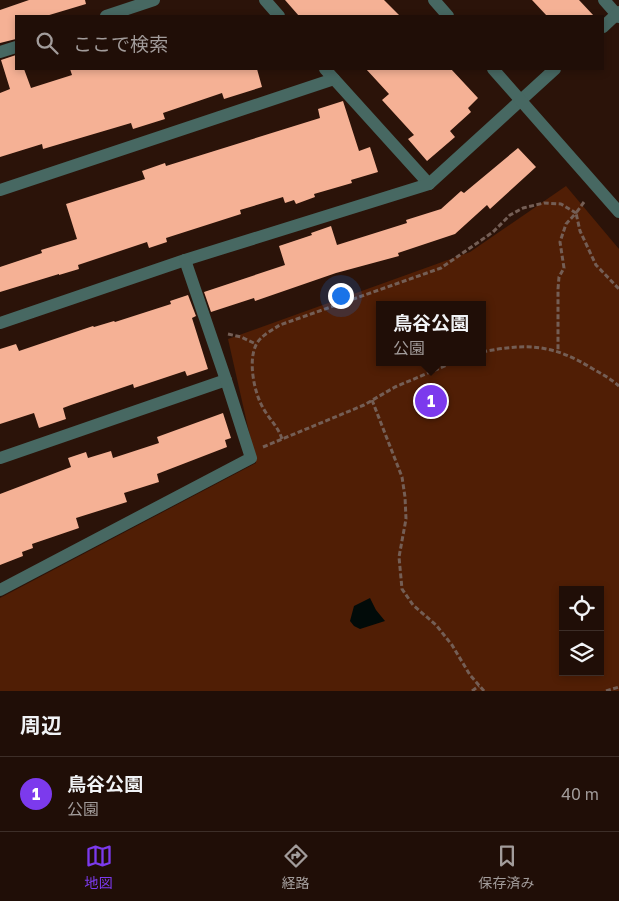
<!DOCTYPE html>
<html lang="ja">
<meta charset="utf-8">
<style>
body{margin:0;font-family:"Golos Text","Noto Sans JP",sans-serif;background:#281711;color:#f1f3f6}
.controls{position:absolute;right:15px;bottom:15px;display:grid;overflow:hidden;border-radius:0px;box-shadow:0 2px 8px #0003}
.controls button{width:45px;height:45px;display:grid;place-items:center;padding:0;border:0;border-bottom:1px solid #3d2e28;background:#200e07;color:#f1f3f6;font:25px sans-serif}
.you{position:absolute;left:340px;top:295px;width:18px;height:18px;margin:-12px;border:4px solid #fff;border-radius:50%;background:#1a73e8;box-shadow:0 0 0 8px #1a73e833}
.badge{display:grid;place-items:center;width:32px;height:32px;border-radius:50%;background:#7c3aed;color:#fff;font-size:16px;font-weight:700}
.pin{position:absolute;translate:-50% -50%;border:2px solid #fff;box-shadow:0 1px 5px #0006}
.popup{position:absolute;left:376px;top:301px;width:110px;height:65px;box-sizing:border-box;display:grid;place-content:center;border-radius:0px;background:#200e07;filter:drop-shadow(0 1px 4px #0005);font-size:16px;white-space:nowrap;color:#a29c9b}
.popup b{font-size:19px;color:#f1f3f6}
.popup::after{content:'';position:absolute;left:50%;top:100%;margin-left:-10px;border:10px solid transparent;border-top-color:#200e07}
.list{margin:0;padding:0;list-style:none}
h2{display:flex;justify-content:space-between;align-items:center;height:65px;margin:0;padding:0 20px;font-size:21px}
h2 small{font-size:16px;font-weight:400;color:#a29c9b}
.list li{display:grid;grid-template-columns:32px 1fr auto;gap:15px;align-items:center;box-sizing:border-box;height:75px;padding:0 20px;border-top:1px solid #3d2e28}
.list b{display:block;font-size:19px;white-space:nowrap}
.list p{margin:0;font-size:16px;white-space:nowrap;color:#a29c9b}
.list em{font-size:16px;font-style:normal;color:#a29c9b}
.icon{flex:none;width:28px;height:28px;fill:none;stroke:currentColor;stroke-width:2;stroke-linecap:round;stroke-linejoin:round}
.map{position:relative;flex:none;width:619px;height:691px;overflow:hidden}
.search{position:absolute;background:#200e07;box-shadow:0 2px 8px #0003;left:15px;right:15px;top:15px;height:55px;display:flex;align-items:center;gap:12px;box-sizing:border-box;padding:0 18px;border-radius:0px;color:#a29c9b;font-size:19px}
.sheet{height:140px;background:#200e07}
nav{display:flex;justify-content:space-around;align-items:center;box-sizing:border-box;height:70px;border-top:1px solid #3d2e28;background:#200e07;font-size:14px;color:#a29c9b}
nav a{display:grid;justify-items:center;gap:2px}
nav .on{color:#7c3aed}
.map>svg:first-child{display:block}
.green{fill:#501e05;fill-rule:evenodd}
.water{fill:#020b09}
.building{fill:#f5b195}
.lines{fill:none;stroke-linecap:round;stroke-linejoin:round}
.path{stroke:#745e55;stroke-width:3;stroke-dasharray:5 2.5;stroke-linecap:butt}
.minor{stroke:#476862;stroke-width:12}
.tertiary{stroke:#476862;stroke-width:12}
</style>
<div class="map">
<svg width="619" height="691" viewBox="0 0 619 691">
<rect width="100%" height="100%" fill="#2b1309"/>
<path class="green" d="M566,186l53,63v442h-619v-93l256,-135 -28,-124 242,-87zM380,305h102v57h-102zM563,590h37v82h-37z"/>
<path class="water" d="M370,598l6,12 9,11 -25,8 -6,-3 -4,-5 4,-15z"/>
<g class="building">
<path d="M29,0h56l1,4 -40,12h-30v23l-16,4v-33z"/>
<path d="M285,0h99l16,16h-101z"/>
<path d="M532,0h47l15,16h-47z"/>
<path d="M16,55v14h8l7,19 41,-13 -2,-6h187l5,18 -38,12 -2,-6 -59,20 2,6 -32,10 -2,-6 -88,26 -1,-5 -42,13v-64l10,-4 -9,-29z"/>
<path d="M366,69h85l27,29 -10,10 3,4 -21,19 5,6 -28,24 -19,-22 6,-4 -32,-35 7,-6z"/>
<path d="M343,101l16,50 11,-4 8,25 -27,8 1,3 -38,11 1,3 -19,7 -2,-4 -9,3 -2,-6 -43,13 1,4 -75,24 1,4 -18,6 -2,-6 -69,23 1,4 -20,6v-1l-59,18v-25l42,-14 -1,-3 36,-11 -11,-35 79,-25 -3,-8 23,-8 1,3 154,-48 -2,-9z"/>
<path d="M518,148l18,19 -46,42 -3,-4 -32,29 -57,19 1,3 -63,17 -81,28 -1,-3 -43,14 -7,-20 81,-27 -6,-19 33,-11 -1,-2 20,-7 6,19 70,-22 -1,-3 35,-11 20,-18 3,2z"/>
<path d="M188,295l8,21 -4,2 16,51 -21,7 -2,-5 -51,17 -1,-4 -62,21 -8,3 3,11 -27,9 -5,-15 -34,11v-75l16,-5 3,7 74,-25 1,1 20,-6 1,1 56,-18 -1,-3z"/>
<path d="M223,413l8,25 -6,2 2,7 -70,27 2,8 -35,11 3,9 -51,16 3,10 -47,16 1,4 -11,4 1,4 -23,9v-71l71,-27 -3,-9 18,-6 2,6 23,-7 2,7 46,-15 -2,-6z"/>
</g>
<g class="lines">
<g class="path">
<path d="M584,202l-8,11 4,18 16,34 23,24"/>
<path d="M228,334l13,3 15,7"/>
<path d="M482,352c45,-9 71,-8 111,17 9,5 18,10 26,17"/>
<path d="M372,400l30,77 3,20 1,22 -7,38 3,32 11,16 23,20 16,20 18,30 14,16"/>
<path d="M282,439c-4,-13 -14,-21 -20,-33 -8,-15 -14,-45 -6,-61 4,-9 16,-15 24,-20l161,-57 52,-36 17,-17 13,-7 21,-5 17,1 15,9 -10,11 -6,18 4,26 -5,9 -1,12v62"/>
<path d="M263,447l101,-42 31,-18 59,-25"/>
<path d="M472,691l7,-5"/>
<path d="M606,691l13,-4"/>
</g>
<g class="minor">
<path d="M265,0l14,16"/>
<path d="M604,0l15,17"/>
<path d="M106,16l48,-16"/>
<path d="M603,27l16,-15"/>
<path d="M0,52l16,-5"/>
<path d="M325,69l104,115"/>
<path d="M0,190l334,-111"/>
<path d="M0,323l185,-63 244,-76 126,-115"/>
<path d="M0,458l226,-78"/>
<path d="M0,590l251,-132 -25,-78 -41,-120"/>
</g>
<g class="tertiary">
<path d="M434,0l14,16"/>
<path d="M493,69l126,143"/>
</g>
</g>
</svg>
<div class="controls">
<button><svg class="icon" aria-label="locate" viewBox="0 0 24 24"><circle cx="12" cy="12" r="6"/><path d="M12 2v4M12 18v4M2 12h4M18 12h4"/></svg></button>
<button><svg class="icon" aria-label="layers" viewBox="0 0 24 24"><path d="M12 4l9 5-9 5-9-5zM3 14l9 5 9-5"/></svg></button>
</div>
<div class="you"></div>
<div class="pin badge" style="left:431px;top:401px">1</div>
<div class="popup"><b>鳥谷公園</b>公園</div>
<div class="search"><svg class="icon" aria-label="search" viewBox="0 0 24 24"><circle cx="10" cy="10" r="6"/><path d="M15 15l6 6"/></svg>ここで検索</div>
</div>
<section class="sheet">
<h2>周辺<small></small></h2>
<ul class="list">
<li><span class="badge">1</span><div><b>鳥谷公園</b><p>公園</p></div><em>40 m</em></li>
</ul>
</section>
<nav>
<a class="on"><svg class="icon" aria-label="map" viewBox="0 0 24 24"><path d="M3 6l6-2 6 2 6-2v14l-6 2-6-2-6 2zM9 4v14M15 6v14"/></svg>地図</a>
<a><svg class="icon" aria-label="directions" viewBox="0 0 24 24"><path d="M12 3l9 9-9 9-9-9zM9 14v-3h6M13 9l2 2-2 2"/></svg>経路</a>
<a><svg class="icon" aria-label="saved" viewBox="0 0 24 24"><path d="M7 4h10v16l-5-4-5 4z"/></svg>保存済み</a>
</nav>
